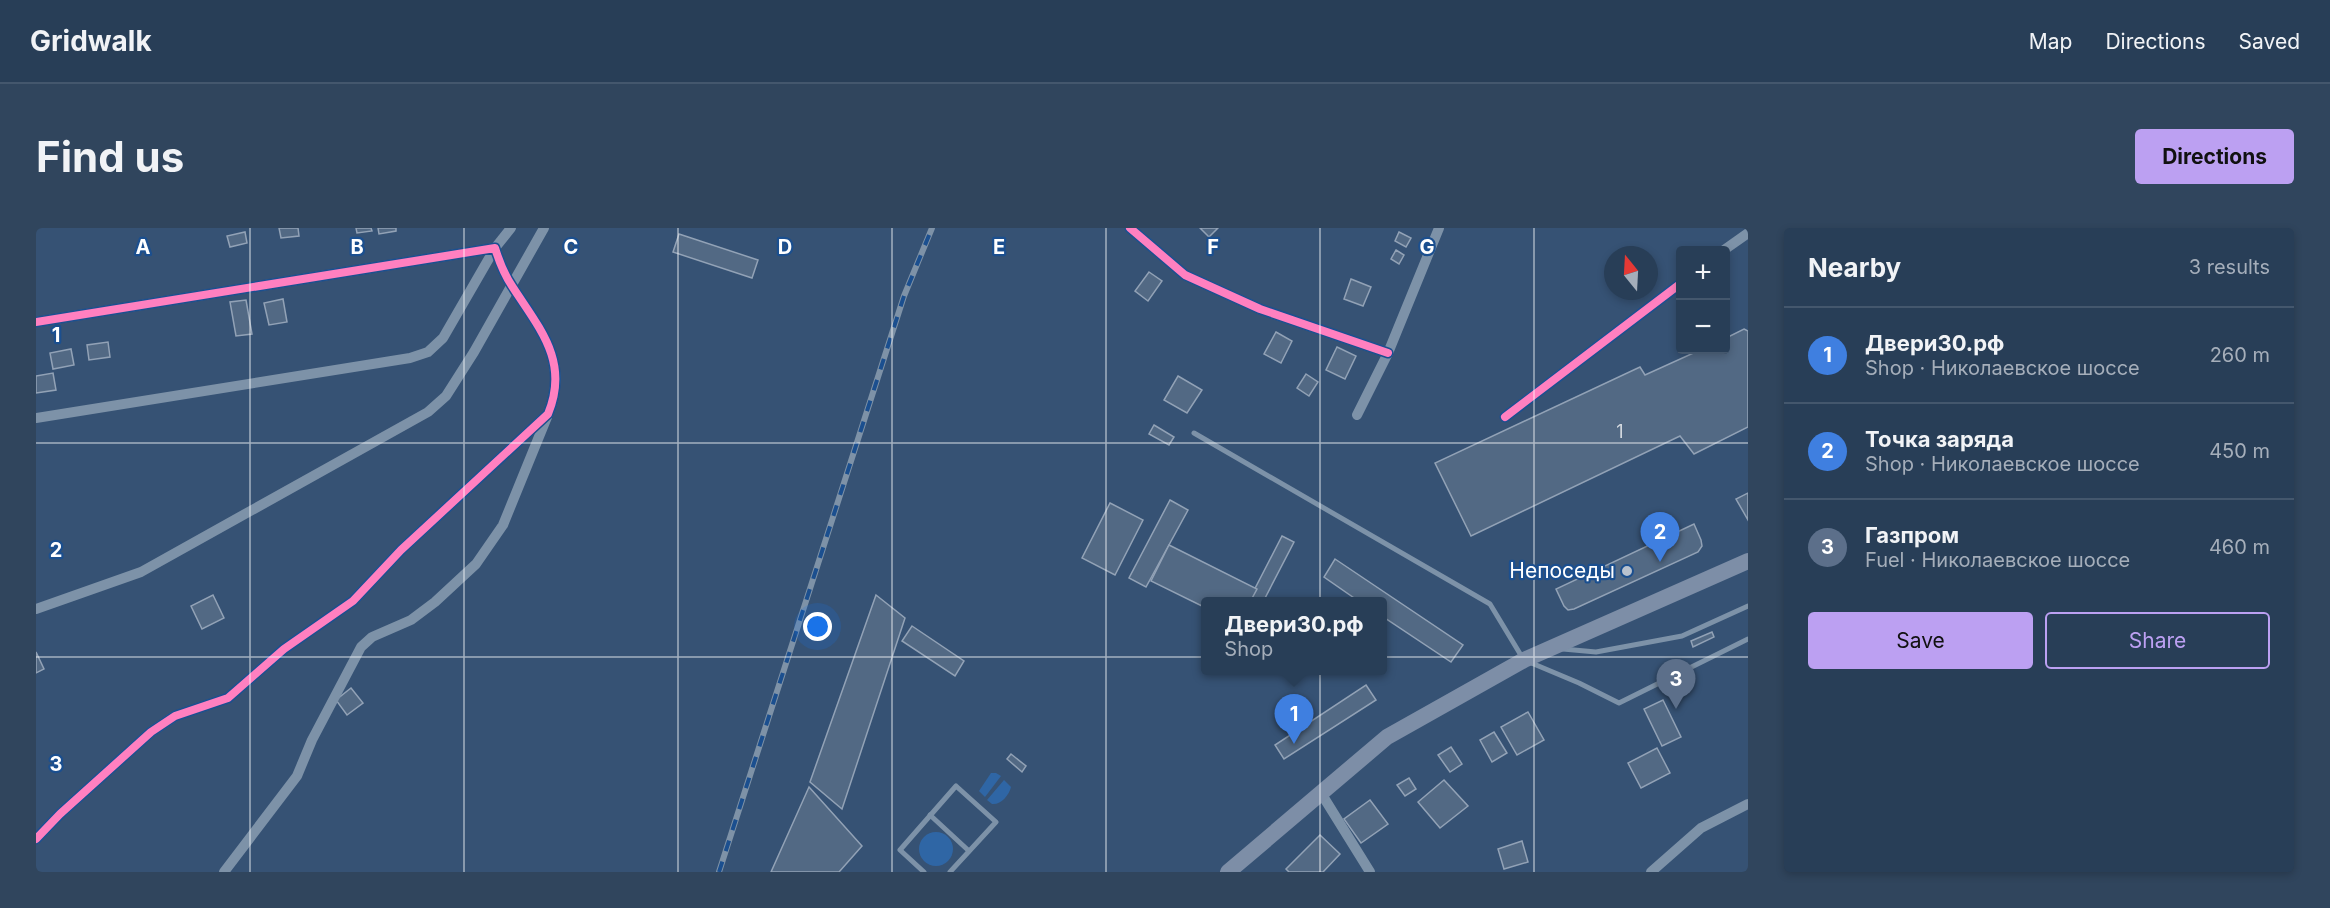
<!DOCTYPE html>
<meta charset="utf-8">
<style>
body{margin:0;font-family:Inter,sans-serif;background:#30455d;color:#f1f3f6}
.controls{position:absolute;right:18px;top:18px;display:grid;overflow:hidden;border-radius:6px;box-shadow:0 3px 9px #0003}
.controls button{width:54px;height:54px;display:grid;place-items:center;padding:0;border:0;border-bottom:2px solid #44576d;background:#283e57;color:#f1f3f6;font:30px sans-serif}
.compass{position:absolute;left:1568px;top:18px;width:54px;height:54px;border-radius:50%;background:#283e57;box-shadow:0 3px 9px #0003;rotate:342deg}
.you{position:absolute;left:782px;top:399px;width:21px;height:21px;margin:-15px;border:4px solid #fff;border-radius:50%;background:#1a73e8;box-shadow:0 0 0 9px #1a73e833}
.badge{display:grid;place-items:center;width:39px;height:39px;border-radius:50%;background:#bca0f2;color:#fff;font-size:20px;font-weight:700}
.pin{position:absolute;translate:-50% -50px;filter:drop-shadow(0 2px 3px #0008)}
.pin::after{content:'';position:absolute;top:32px;width:21px;height:18px;background:inherit;clip-path:polygon(0 0,100% 0,50% 100%)}
.popup{position:absolute;left:1165px;top:369px;width:186px;height:78px;box-sizing:border-box;display:grid;place-content:center;border-radius:6px;background:#283e57;filter:drop-shadow(0 2px 4px #0005);font-size:20px;white-space:nowrap;color:#a5aeba}
.popup b{font-size:22px;color:#f1f3f6}
.popup::after{content:'';position:absolute;left:50%;top:100%;margin-left:-12px;border:12px solid transparent;border-top-color:#283e57}
.list{margin:0;padding:0;list-style:none}
h2{display:flex;justify-content:space-between;align-items:center;height:78px;margin:0;padding:0 24px;font-size:26px}
h2 small{font-size:20px;font-weight:400;color:#a5aeba}
.list li{display:grid;grid-template-columns:39px 1fr auto;gap:18px;align-items:center;box-sizing:border-box;height:96px;padding:0 24px;border-top:2px solid #44576d}
.list b{display:block;font-size:22px;white-space:nowrap}
.list p{margin:0;font-size:20px;white-space:nowrap;color:#a5aeba}
.list em{font-size:20px;font-style:normal;color:#a5aeba}
.actions{display:flex;gap:12px;padding:18px 24px}
.actions a{flex:1;padding:14px 0;border:2px solid #bca0f2;border-radius:6px;text-align:center;font-size:21px;color:#bca0f2}
.actions .main{background:#bca0f2;color:#111}
.map{position:relative;flex:none;width:1712px;height:644px;overflow:hidden;border-radius:6px}
header{display:flex;align-items:center;gap:36px;box-sizing:border-box;height:84px;padding:0 30px;background:#283e57;border-bottom:2px solid #44576d}
header strong{font-size:28px}
nav{display:flex;gap:33px;margin-inline-start:auto;font-size:21px}
.intro{display:flex;align-items:center;justify-content:space-between;box-sizing:border-box;height:144px;padding:0 36px}
h1{margin:0;font-size:42px}
.button{padding:15px 27px;border-radius:6px;background:#bca0f2;color:#111;font-size:21px;font-weight:700}
main{display:flex;gap:36px;padding:0 36px}
aside{flex:1;background:#283e57;border-radius:6px;box-shadow:0 3px 9px #0003}
.map>svg:first-child{display:block}
.green{fill:#2f66a5}
.building{fill:#526984;stroke:#92a2b6;stroke-width:1.5}
.lines{fill:none;stroke-linecap:round;stroke-linejoin:round}
.lane{stroke:#7d92a8;stroke-width:5}
.street{stroke:#7d92a8;stroke-width:10}
.primary{stroke:#7d8ea7;stroke-width:16}
.rail-casing{stroke:#7e92a7;stroke-width:6}
.rail{stroke:#1b4f8f;stroke-width:4;stroke-dasharray:11;stroke-linecap:butt}
.cycleway-casing{stroke:#1b4f8f;stroke-width:11}
.cycleway{stroke:#ff80c0;stroke-width:8}
.grid{fill:none;stroke:#fff;stroke-width:1.5;stroke-opacity:0.55}
.poi-dot{fill:#b9c2ce;stroke:#1b4f8f;stroke-width:2}
.labels{text-anchor:middle;stroke-width:4.5;stroke-linejoin:round;paint-order:stroke}
.number-label{font-size:18px;fill:#d4dae0}
.poi-label{font-size:21px;fill:#fff;stroke:#1b4f8f;text-anchor:end}
.grid-label{font-size:20px;text-anchor:middle;font-weight:bold;fill:#fff;stroke:#1b4f8f;stroke-width:4.5;stroke-linejoin:round;paint-order:stroke}
</style>
<header>
<strong>Gridwalk</strong>
<nav><a>Map</a><a>Directions</a><a>Saved</a></nav>
</header>
<div class="intro"><h1>Find us</h1><a class="button">Directions</a></div>
<main>
<div class="map">
<svg width="1712" height="644" viewBox="0 0 1712 644">
<rect width="100%" height="100%" fill="#365274"/>
<g class="green">
<path d="M955,545h5l5,3 -16,21 -6,-6z"/>
<path d="M968,552l7,7c-2,8 -10,18 -19,17l-5,-4z"/>
<circle cx="900" cy="621" r="17"/>
</g>
<g class="building">
<path d="M243,0h19l1,8 -18,2z"/>
<path d="M320,0h15l1,3 -15,2z"/>
<path d="M342,0h18v3l-17,3z"/>
<path d="M1164,0h18l-9,9z"/>
<path d="M209,4l2,11 -17,4 -3,-11z"/>
<path d="M1363,4l12,6 -5,9 -11,-6z"/>
<path d="M643,6l79,26 -6,18 -79,-26z"/>
<path d="M1360,22l8,5 -5,9 -8,-5z"/>
<path d="M1113,44l13,9 -14,20 -13,-10z"/>
<path d="M1315,51l20,8 -8,19 -19,-7z"/>
<path d="M247,71l4,23 -18,3 -5,-22z"/>
<path d="M210,72l6,34 -16,2 -6,-34z"/>
<path d="M1708,101l4,2v96l-54,27 -14,-18 -209,100 -36,-73 205,-96 5,8 55,-25h26v-12z"/>
<path d="M1240,104l16,9 -11,22 -17,-9z"/>
<path d="M72,114l2,15 -21,3 -2,-15z"/>
<path d="M1301,119l19,9 -11,23 -19,-9z"/>
<path d="M35,121l3,16 -21,4 -3,-16z"/>
<path d="M17,145l3,17 -20,3v-17z"/>
<path d="M1270,146l12,8 -9,14 -12,-8z"/>
<path d="M1142,148l24,14 -15,23 -23,-13z"/>
<path d="M1118,197l20,12 -5,8 -20,-11z"/>
<path d="M1712,265v27l-12,-21z"/>
<path d="M1134,272l18,10 -42,77 -17,-9z"/>
<path d="M1074,275l33,17 -28,55 -33,-17z"/>
<path d="M1658,296l7,16 1,6 -4,6 -124,57 -6,1 -4,-4 -8,-17z"/>
<path d="M1246,308l12,6 -31,60h-15z"/>
<path d="M1133,317l88,44 -7,13h-44v6l-55,-27z"/>
<path d="M1299,331l128,86 -12,17 -69,-46v-14h-22l-36,-25z"/>
<path d="M177,367l11,23 -22,11 -11,-23z"/>
<path d="M840,367l29,23 -63,191 -32,-27z"/>
<path d="M876,398l52,35 -9,15 -53,-35z"/>
<path d="M1676,404l2,5 -21,10 -2,-6z"/>
<path d="M0,424l8,17 -8,4z"/>
<path d="M1330,457l10,15 -92,59 -9,-14z"/>
<path d="M315,460l12,15 -16,12 -11,-15z"/>
<path d="M1627,472l18,37 -19,9 -18,-37z"/>
<path d="M1492,484l16,28 -27,15 -16,-28z"/>
<path d="M1458,504l13,21 -15,9 -12,-22z"/>
<path d="M1415,519l11,17 -12,8 -12,-17z"/>
<path d="M1621,520l13,25 -29,15 -13,-25z"/>
<path d="M975,526l15,12 -4,6 -15,-13z"/>
<path d="M1373,550l7,11 -11,7 -8,-11z"/>
<path d="M1408,552l24,26 -28,22 -22,-26z"/>
<path d="M773,559l53,59 -23,26h-68z"/>
<path d="M1334,572l18,24 -27,19 -17,-24z"/>
<path d="M1284,607l20,19 -17,18h-34l-3,-3z"/>
<path d="M1486,613l6,21 -24,7 -6,-20z"/>
</g>
<g class="lines">
<g class="lane">
<path d="M1158,205l296,171 32,53"/>
<path d="M1527,421l33,3 86,-16 66,-30"/>
<path d="M1493,434l50,21 40,20 129,-64"/>
<path d="M894,587l39,36"/>
<path d="M888,644l-24,-22 56,-64 40,36 -46,50"/>
</g>
<g class="street">
<path d="M1094,0l55,47 75,34 128,44"/>
<path d="M1688,22l24,-17"/>
<path d="M0,94l459,-74c4,13 9,26 17,38 27,42 58,75 36,128l-147,136 -48,51 -69,48 -56,49 -53,18 -24,16 -91,82 -24,25"/>
<path d="M1321,187l31,-62 51,-125"/>
<path d="M1469,189l175,-133"/>
<path d="M0,190l374,-60 18,-6 15,-14 52,-90 16,-20"/>
<path d="M0,381l105,-37 287,-160 18,-16 28,-44 70,-124"/>
<path d="M1285,565l49,79"/>
<path d="M188,644l73,-96 15,-36 49,-93 11,-10 39,-17 24,-18 41,-38 27,-39 44,-108"/>
<path d="M1615,644l50,-44 47,-24"/>
</g>
<path class="primary" d="M1192,644l159,-135 137,-77 224,-99"/>
<defs>
<path id="rail" d="M683,644l185,-576 28,-68"/>
</defs>
<use href="#rail" class="rail-casing"/>
<use href="#rail" class="rail"/>
<defs>
<g id="cycleway">
<path d="M1094,0l55,47 75,34 128,44"/>
<path d="M0,94l459,-74c4,13 9,26 17,38 27,42 58,75 36,128l-147,136 -48,51 -69,48 -56,49 -53,18 -24,16 -91,82 -24,25"/>
<path d="M1469,189l175,-133"/>
</g>
</defs>
<use href="#cycleway" class="cycleway-casing"/>
<use href="#cycleway" class="cycleway"/>
</g>
<path class="grid" d="M214,0v644M428,0v644M642,0v644M856,0v644M1070,0v644M1284,0v644M1498,0v644M0,215h1712M0,429h1712"/>
<circle class="poi-dot" cx="1591" cy="343" r="6"/>
<g class="labels">
<g class="number-label">
<text x="1584" y="210">1</text>
</g>
<g class="poi-label">
<text x="1579" y="350">Непоседы</text>
</g>
</g>
<g class="grid-label">
<text x="107" y="26">A</text>
<text x="321" y="26">B</text>
<text x="535" y="26">C</text>
<text x="749" y="26">D</text>
<text x="963" y="26">E</text>
<text x="1177" y="26">F</text>
<text x="1391" y="26">G</text>
<text x="20" y="114">1</text>
<text x="20" y="329">2</text>
<text x="20" y="543">3</text>
</g>
</svg>
<div class="controls">
<button>+</button>
<button>−</button>
</div>
<svg class="compass" viewBox="-18 -18 36 36"><path d="M0-13l5 13h-10z" fill="#e53935"/><path d="M0 13l5-13h-10z" fill="#a5aeba"/></svg>
<div class="you"></div>
<div class="pin badge" style="left:1258px;top:516px;background:#3f7fe0">1</div>
<div class="popup"><b>Двери30.рф</b>Shop</div>
<div class="pin badge" style="left:1624px;top:334px;background:#3f7fe0">2</div>
<div class="pin badge" style="left:1640px;top:481px;background:#5c6f8a">3</div>
</div>
<aside>
<h2>Nearby<small>3 results</small></h2>
<ul class="list">
<li><span class="badge" style="background:#3f7fe0">1</span><div><b>Двери30.рф</b><p>Shop · Николаевское шоссе</p></div><em>260 m</em></li>
<li><span class="badge" style="background:#3f7fe0">2</span><div><b>Точка заряда</b><p>Shop · Николаевское шоссе</p></div><em>450 m</em></li>
<li><span class="badge" style="background:#5c6f8a">3</span><div><b>Газпром</b><p>Fuel · Николаевское шоссе</p></div><em>460 m</em></li>
</ul>
<div class="actions"><a class="main">Save</a><a>Share</a></div>
</aside>
</main>
